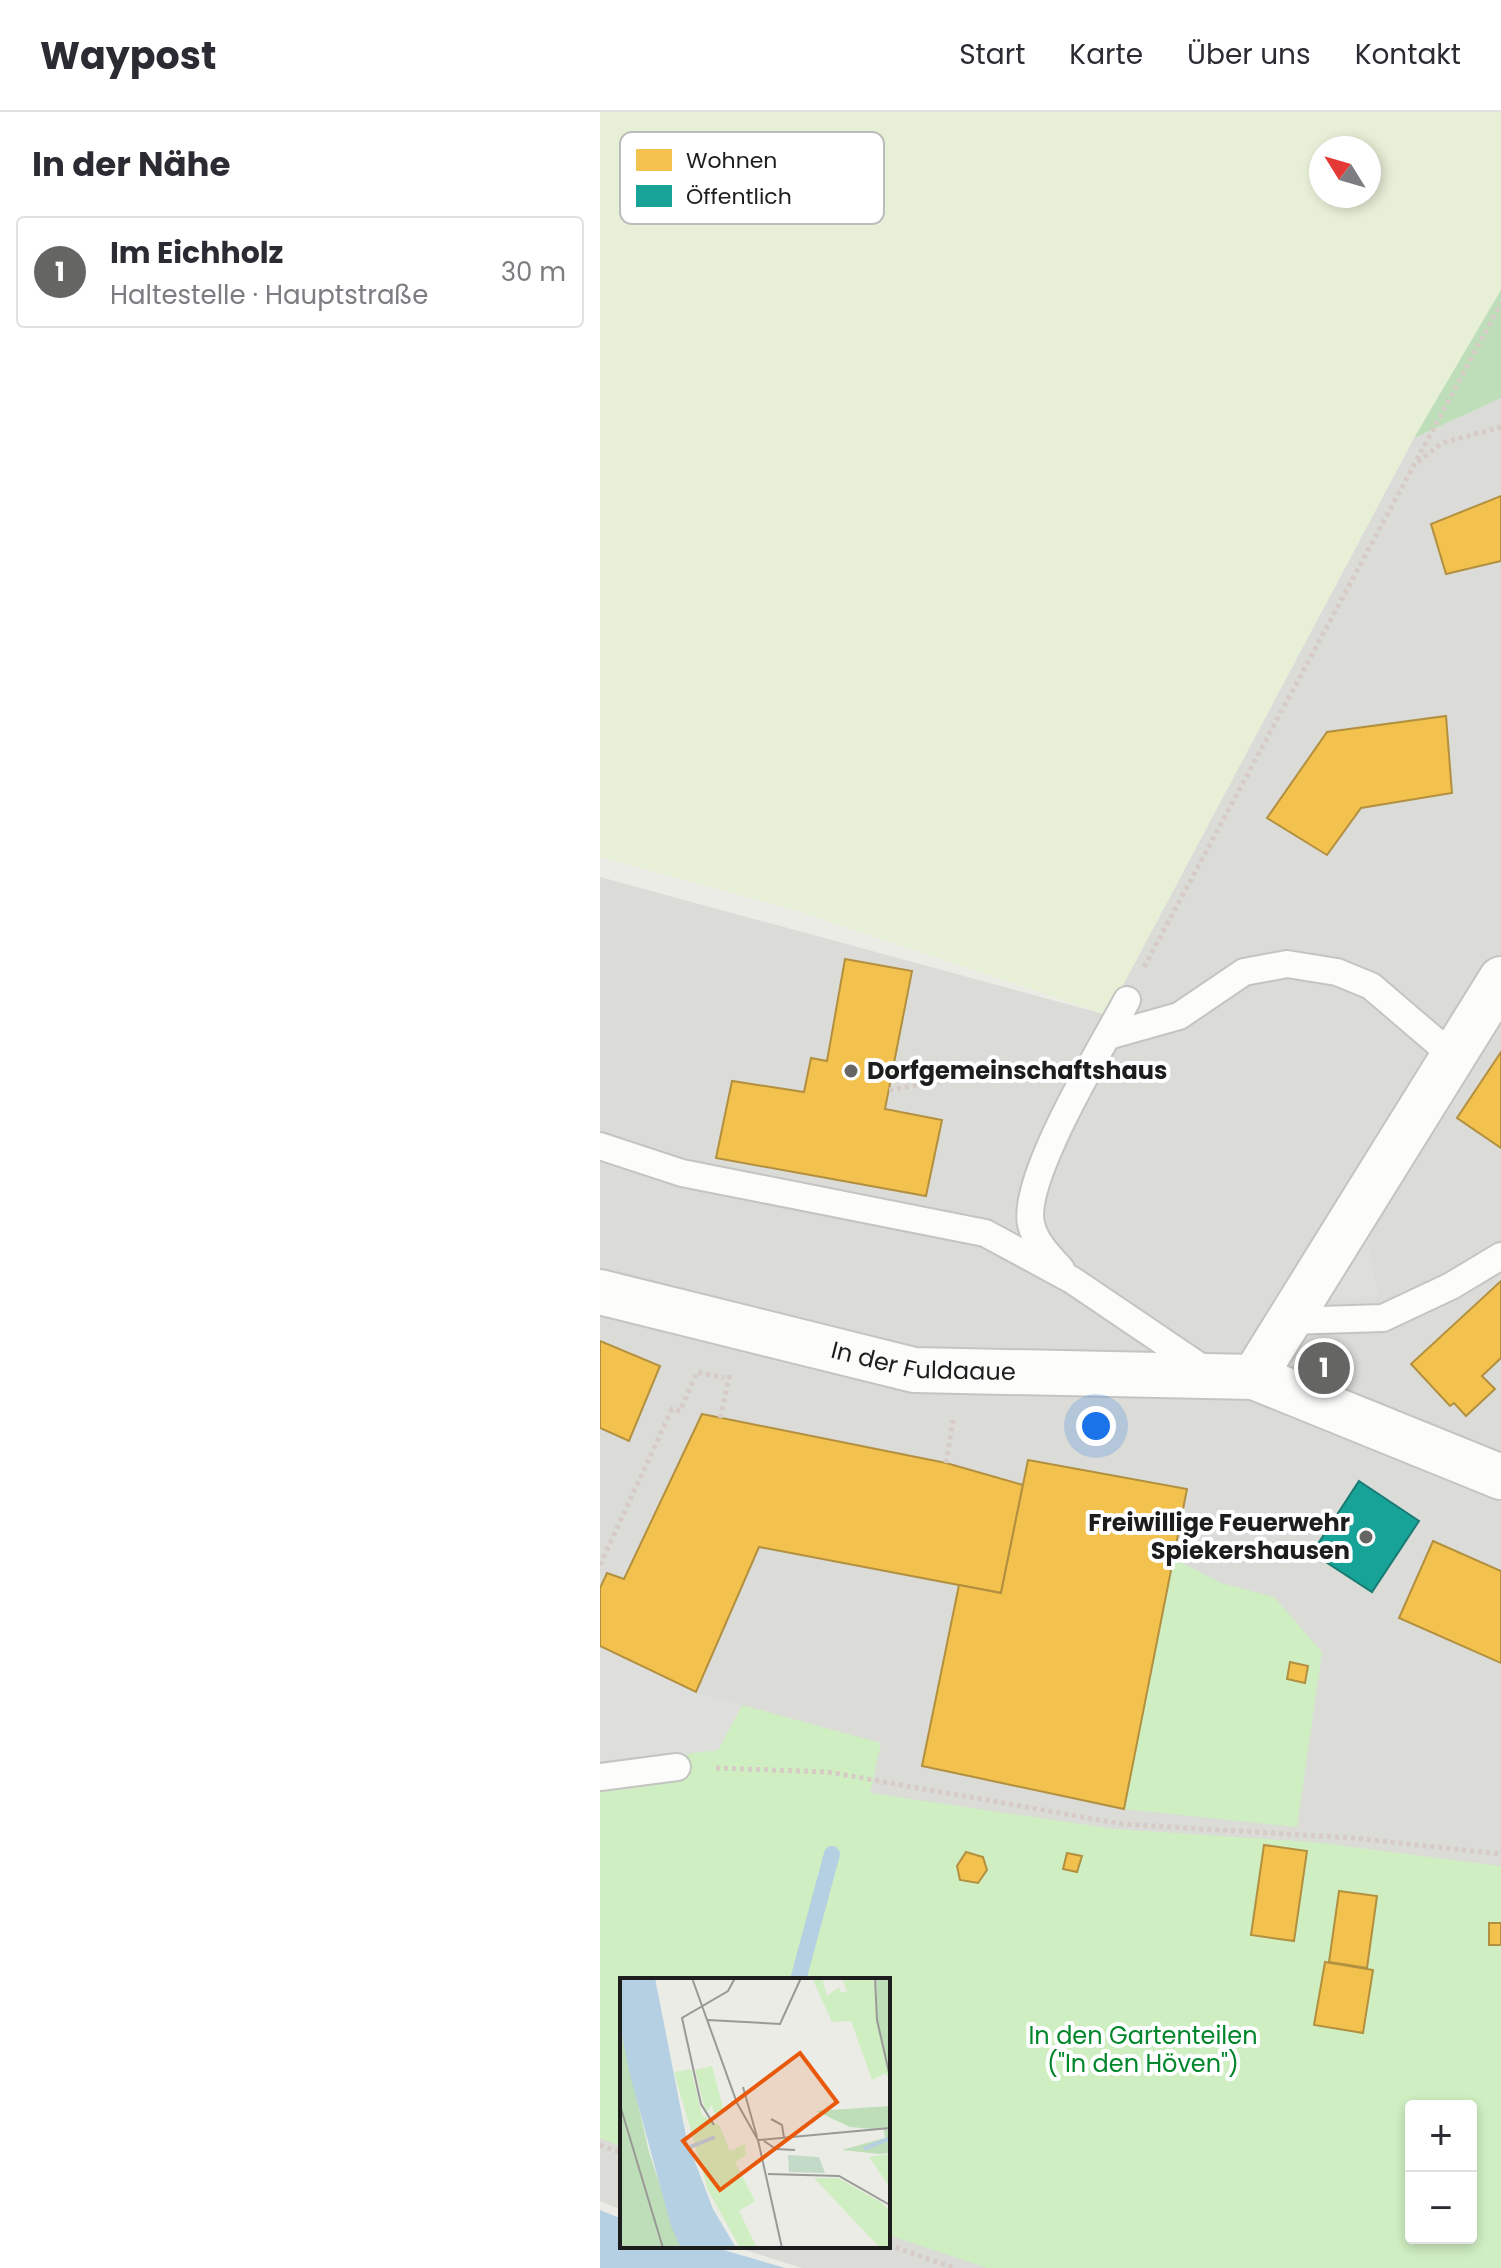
<!DOCTYPE html>
<html lang="de">
<meta charset="utf-8">
<style>
body{margin:0;font-family:Poppins,sans-serif;background:#f2f2f3;color:#2b2b33}
.controls{position:absolute;right:24px;bottom:24px;display:grid;overflow:hidden;border-radius:8px;box-shadow:0 4px 12px #0003}
.controls button{width:72px;height:72px;display:grid;place-items:center;padding:0;border:0;border-bottom:2px solid #e1e1e2;background:#fff;color:#2b2b33;font:40px sans-serif}
.compass{position:absolute;left:709px;top:24px;width:72px;height:72px;border-radius:50%;background:#fff;box-shadow:0 4px 12px #0003;rotate:307deg}
.you{position:absolute;left:496px;top:1314px;width:28px;height:28px;margin:-20px;border:6px solid #fff;border-radius:50%;background:#1a73e8;box-shadow:0 0 0 12px #1a73e833}
.badge{display:grid;place-items:center;width:52px;height:52px;border-radius:50%;background:#656563;color:#fff;font-size:26px;font-weight:700}
.pin{position:absolute;translate:-50% -50%;border:4px solid #fff;box-shadow:0 2px 8px #0006}
.list{margin:0;padding:0;list-style:none}
h2{display:flex;justify-content:space-between;align-items:center;height:104px;margin:0;padding:0 32px;font-size:34px}
h2 small{font-size:26px;font-weight:400;color:#7c7c81}
.list li{display:grid;grid-template-columns:52px 1fr auto;gap:24px;align-items:center;box-sizing:border-box;height:112px;margin:0 16px 16px;padding:0 16px;border:2px solid #e1e1e2;border-radius:8px}
.list b{display:block;font-size:30px;white-space:nowrap}
.list p{margin:0;font-size:26px;white-space:nowrap;color:#7c7c81}
.list em{font-size:26px;font-style:normal;color:#7c7c81}
.map{position:relative;flex:none;width:901px;height:2156px;overflow:hidden}
header{display:flex;align-items:center;gap:48px;box-sizing:border-box;height:112px;padding:0 40px;background:#fff;border-bottom:2px solid #e1e1e2}
header strong{font-size:38px}
nav{display:flex;gap:44px;margin-inline-start:auto;font-size:28px}
main{display:flex}
aside{flex:1;background:#fff}
.map>svg:first-child{display:block}
.residential{fill:#dbdbd7;fill-rule:evenodd}
.farmland{fill:#e8efd7;fill-rule:evenodd}
.grass{fill:#cfeec1;fill-rule:evenodd}
.forest{fill:#bddeb8}
.parking{fill:#dededc}
.water{fill:#b5cfe3}
.homes{fill:#f2c14e;stroke:#b2903f;stroke-width:2}
.public{fill:#17a398;stroke:#197b73;stroke-width:2}
.lines{fill:none;stroke-linecap:round;stroke-linejoin:round}
.stream{stroke:#b5cfe3;stroke-width:16}
.service-casing{stroke:#c4c4c2;stroke-width:30}
.minor-casing{stroke:#c4c4c2;stroke-width:48}
.tertiary-casing{stroke:#c4c4c2;stroke-width:48}
.path{stroke:#d7cbc5;stroke-width:5;stroke-dasharray:4 4;stroke-linecap:butt}
.service{stroke:#fcfcfb;stroke-width:26}
.minor{stroke:#fcfcfb;stroke-width:44}
.tertiary{stroke:#fcfcfb;stroke-width:44}
.poi-dot{fill:#656563;stroke:#fff;stroke-width:3}
.labels{text-anchor:middle;stroke-width:8;stroke-linejoin:round;paint-order:stroke}
.poi-label{font-size:24px;font-weight:bold;fill:#1d1d1d;stroke:#fff;text-anchor:start}
.street-label{font-size:24px;fill:#1d1d1d;stroke:#fff}
.park-label{font-size:24px;fill:#01862b;stroke:#fff}
.inset-river{fill:none;stroke:#b5cfe3;stroke-width:4}
.inset-road{fill:none;stroke:#999996;stroke-width:2}
.view{fill:#e8590c;fill-opacity:0.15;stroke:#e8590c;stroke-width:4}
.inset-edge{fill:none;stroke:#1d1d1d;stroke-width:4}
.key{fill:#fff;stroke:#bbb;stroke-width:2}
.key-label{font-size:22px;fill:#1d1d1d}
</style>
<header>
<strong>Waypost</strong>
<nav><a>Start</a><a>Karte</a><a>Über uns</a><a>Kontakt</a></nav>
</header>
<main>
<aside>
<h2>In der Nähe<small></small></h2>
<ul class="list">
<li><span class="badge">1</span><div><b>Im Eichholz</b><p>Haltestelle · Hauptstraße</p></div><em>30 m</em></li>
</ul>
</aside>
<div class="map">
<svg width="901" height="2156" viewBox="0 0 901 2156">
<rect width="100%" height="100%" fill="#ecece6"/>
<path class="residential" d="M901,286v1870h-699l-69,-22h155v-266h-266v230l-22,-9v-1324l507,138 307,-577zM811,1994h60v132h-60z"/>
<path class="farmland" d="M0,0h901v178l-87,148 -307,577 -309,-104 -198,-54zM721,36h48v48h-48z"/>
<g class="grass">
<path d="M574,1447l47,24 53,14 48,55 -25,175 -173,-18z"/>
<path d="M142,1593l139,38 -11,50 245,36 198,13 188,24v402h-514l-99,-33v-255h-266v167l-22,-9v-374l118,-14zM811,1994h60v132h-60z"/>
</g>
<path class="forest" d="M901,178v108l-87,40z"/>
<g class="parking">
<path d="M761,1095l18,91 -77,2z"/>
<path d="M0,1534l96,46 46,13 -24,45 -118,14z"/>
</g>
<path class="water" d="M0,2098l22,9v27h88l75,22h-185z"/>
<g class="homes">
<path d="M901,384v65l-55,13 -15,-50z"/>
<path d="M846,604l6,77 -91,15 -34,47 -60,-37 60,-86z"/>
<path d="M245,847l67,12 -27,138 57,11 -16,76 -210,-38 16,-77 72,11 7,-34 16,3z"/>
<path d="M901,940v96l-44,-30z"/>
<path d="M901,1169v77l-19,18 13,13 -29,27 -12,-13 -4,3 -39,-42z"/>
<path d="M0,1229l60,25 -31,75 -29,-13z"/>
<path d="M102,1302l244,49 77,22 -22,108 -242,-46 -63,145 -96,-46v-58l7,-15 17,6z"/>
<path d="M428,1348l159,29 -63,320 -202,-43 37,-181 42,8z"/>
<path d="M833,1429l68,30v92l-102,-45z"/>
<path d="M690,1550l18,4 -3,17 -18,-4z"/>
<path d="M664,1733l43,6 -13,90 -43,-6z"/>
<path d="M366,1740l17,5 4,13 -9,13 -18,-3 -3,-14z"/>
<path d="M467,1741l15,3 -5,16 -14,-3z"/>
<path d="M739,1779l38,5 -10,72 -38,-6z"/>
<rect x="889" y="1811" width="12" height="22"/>
<path d="M725,1850l48,8 -10,63 -49,-8z"/>
</g>
<path class="public" d="M759,1369l60,40 -47,71 -60,-39z"/>
<g class="lines">
<path class="stream" d="M198,1868l34,-126"/>
<defs>
<g id="service">
<path d="M508,924l71,-20 65,-44 43,-8 50,8 34,14 82,70"/>
<path d="M0,1034l82,27 303,60 87,47 136,92"/>
<path d="M461,1157c-12,-13 -26,-27 -30,-45 -10,-46 73,-180 96,-224"/>
<path d="M689,1209l94,-3 68,-32 50,-30"/>
<path d="M0,1665l77,-10"/>
</g>
<path id="minor" d="M654,1265l247,-398"/>
<g id="tertiary">
<path id="s1" d="M0,1180l314,78 340,7 247,100"/>
</g>
</defs>
<use href="#service" class="service-casing"/>
<use href="#minor" class="minor-casing"/>
<use href="#tertiary" class="tertiary-casing"/>
<g class="path">
<path d="M818,350l24,-19 59,-16"/>
<path d="M544,855l357,-664"/>
<path d="M289,978l158,-26"/>
<path d="M120,1306l10,-45"/>
<path d="M346,1351l7,-43"/>
<path d="M0,1453l72,-156 8,2 17,-39 27,6"/>
<path d="M116,1656l112,4 294,52 231,14 148,16"/>
<path d="M0,2033l22,8"/>
<path d="M288,2133l67,23"/>
</g>
<use href="#service" class="service"/>
<use href="#minor" class="minor"/>
<use href="#tertiary" class="tertiary"/>
</g>
<g class="poi-dot">
<circle cx="251" cy="959" r="8"/>
<circle cx="766" cy="1425" r="8"/>
</g>
<g class="labels">
<g class="poi-label">
<text x="267" y="967">Dorfgemeinschaftshaus</text>
<text x="750" y="1419" text-anchor="end">Freiwillige Feuerwehr<tspan x="750" dy="28">Spiekershausen</tspan></text>
</g>
<g class="street-label">
<text dy="8" stroke="none"><textPath href="#s1" startOffset="332">In der Fuldaaue</textPath></text>
</g>
<g class="park-label">
<text x="543" y="1932">In den Gartenteilen<tspan x="543" dy="28">("In den Höven")</tspan></text>
</g>
</g>
<g transform="translate(20 1866)">
<rect width="270" height="270" fill="#ecece6"/>
<path d="M192,0h10l5,18 12,-9 2,6 6,-2 -5,-13h31l17,104 -4,-9 -14,7 -21,-59 -19,1zM92,88l12,45 -10,2 -2,-8 -6,8 -11,-43zM71,91l11,46 18,11 12,31 -2,-6 15,-7 1,11 -11,7 20,39 -16,10 18,37h-17l-32,-58 -34,-118zM270,176v34l-21,-31zM194,200h24l44,25 8,8v37h-10z" fill="#cfeec1"/>
<path d="M256,0h14v98l-12,-53zM0,47l29,127 32,96h-61zM270,128v47l-11,1 -37,-4 43,-12 -1,-8 -34,-3 -34,-16z" fill="#bddeb8"/>
<path d="M168,177l31,2 6,16 -36,-1z" fill="#c3dac9"/>
<path d="M0,0h35l32,163 26,68 23,39h-55l-10,-22 -41,-151 -10,-50z" fill="#b5cfe3"/>
<path class="inset-river" d="M70,169l25,-10M244,171l26,-11"/>
<path class="inset-road" d="M72,0l45,125 21,37 24,108M255,0l2,42 13,57M88,42l72,4 21,-46M123,109l14,50M0,127l43,143M151,141l11,6 2,13M94,147l-13,-21 -19,-86 46,-27 7,-13M138,162l132,-12M144,163l12,8 19,1M148,196l71,2 51,29"/>
<path class="view" d="M180,75l37,49 -117,88 -37,-49z"/>
<rect width="270" height="270" class="inset-edge"/>
</g>
<rect x="20" y="20" width="264" height="92" rx="12" class="key"/>
<rect x="36" y="37" width="36" height="22" fill="#f2c14e"/>
<rect x="36" y="73" width="36" height="22" fill="#17a398"/>
<g class="key-label">
<text x="86" y="56">Wohnen</text>
<text x="86" y="92">Öffentlich</text>
</g>
</svg>
<div class="controls">
<button>+</button>
<button>−</button>
</div>
<svg class="compass" viewBox="-18 -18 36 36"><path d="M0-13l5 13h-10z" fill="#e53935"/><path d="M0 13l5-13h-10z" fill="#7c7c81"/></svg>
<div class="you"></div>
<div class="pin badge" style="left:724px;top:1256px">1</div>
</div>
</main>
